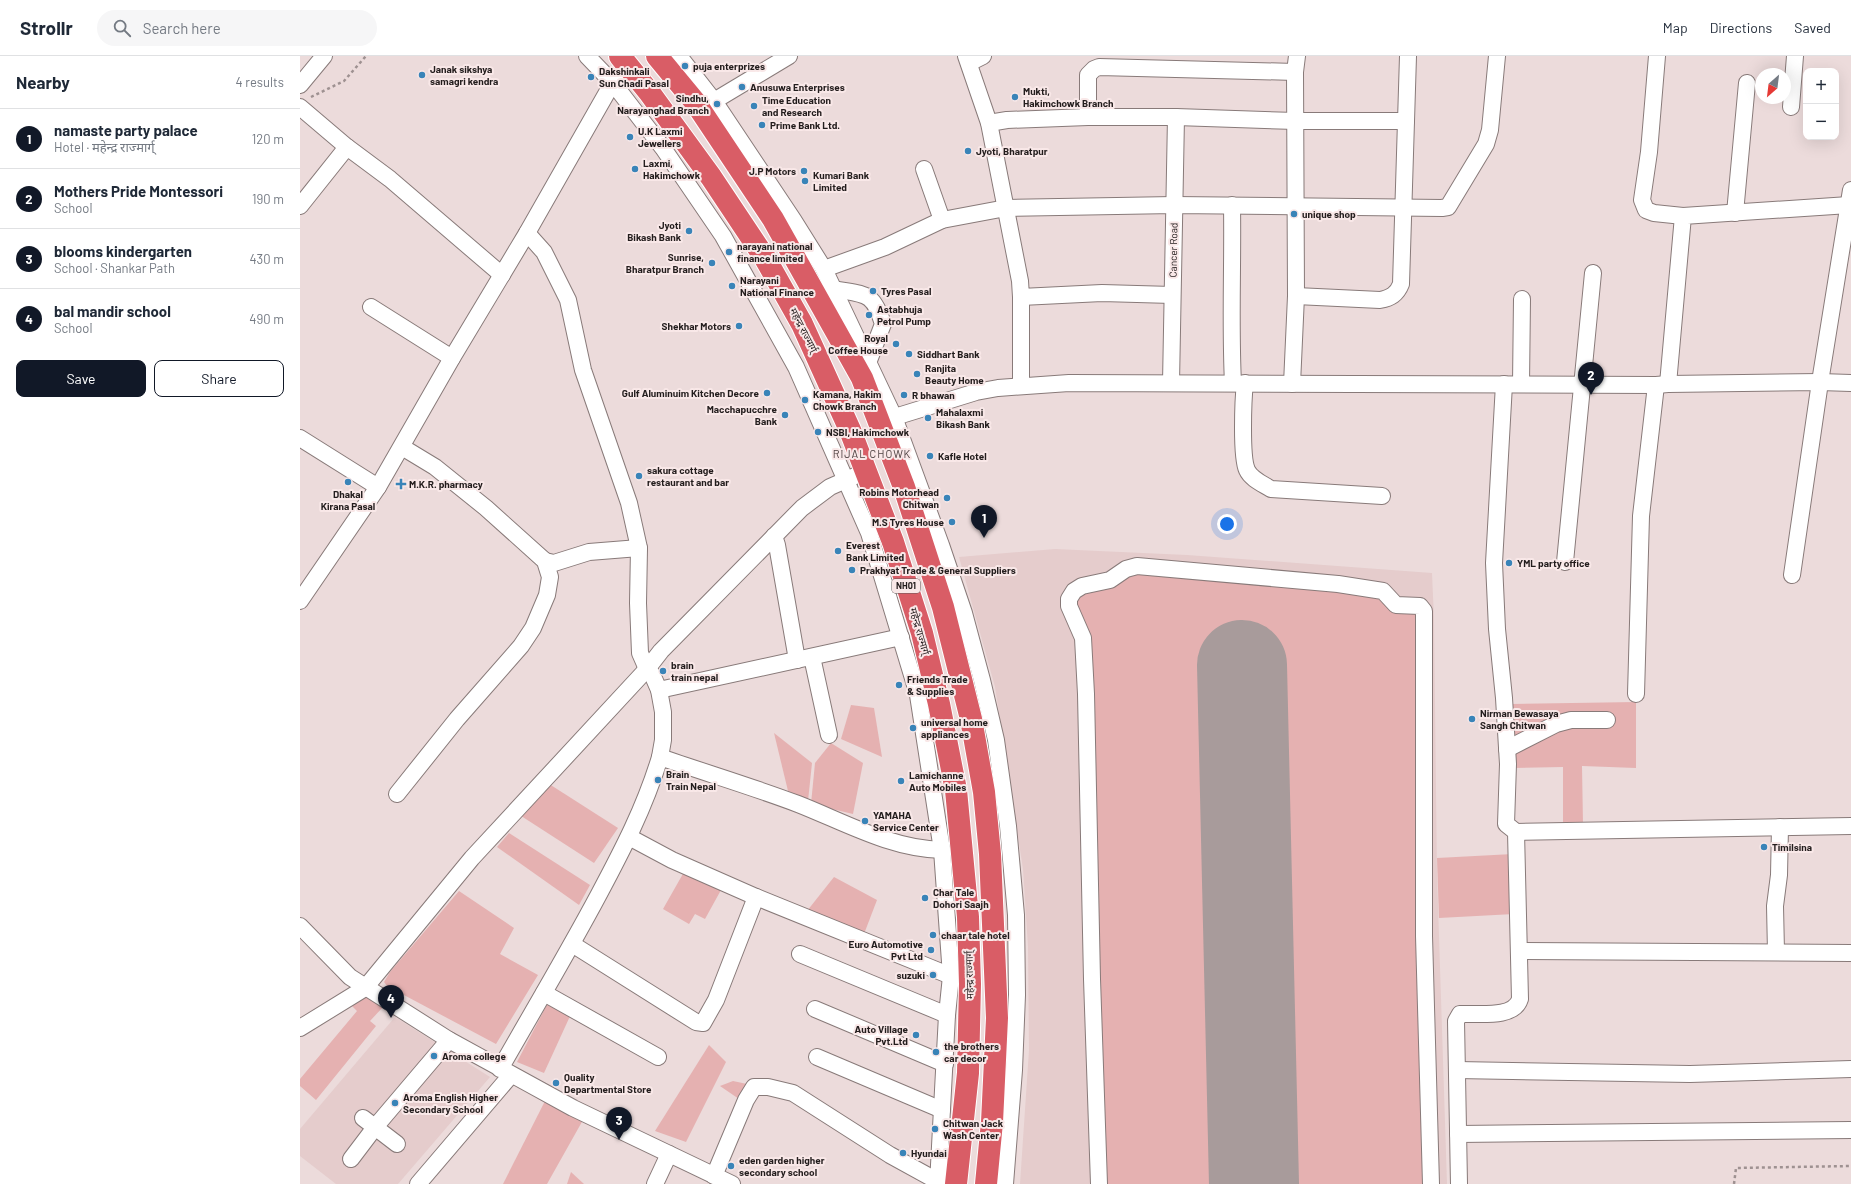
<!DOCTYPE html>
<meta charset="utf-8">
<style>
body{margin:0;font-family:Barlow,"Noto Sans Devanagari",sans-serif;background:#f6f6f7;color:#1f2937}
.controls{position:absolute;right:12px;top:12px;display:grid;overflow:hidden;border-radius:8px;box-shadow:0 4px 16px #0002}
.controls button{width:36px;height:36px;display:grid;place-items:center;padding:0;border:0;border-bottom:1px solid #e0e1e3;background:#fff;color:#1f2937;font:20px sans-serif}
.compass{position:absolute;left:1455px;top:12px;width:36px;height:36px;border-radius:50%;background:#fff;box-shadow:0 4px 16px #0002;rotate:208deg}
.you{position:absolute;left:927px;top:468px;width:14px;height:14px;margin:-10px;border:3px solid #fff;border-radius:50%;background:#1a73e8;box-shadow:0 0 0 6px #1a73e833}
.badge{display:grid;place-items:center;width:26px;height:26px;border-radius:50%;background:#111827;color:#fff;font-size:13px;font-weight:700}
.pin{position:absolute;translate:-50% -33px;filter:drop-shadow(0 1px 2px #0008)}
.pin::after{content:'';position:absolute;top:21px;width:14px;height:12px;background:inherit;clip-path:polygon(0 0,100% 0,50% 100%)}
.list{margin:0;padding:0;list-style:none}
h2{display:flex;justify-content:space-between;align-items:center;height:52px;margin:0;padding:0 16px;font-size:17px}
h2 small{font-size:13px;font-weight:400;color:#747a83}
.list li{display:grid;grid-template-columns:26px 1fr auto;gap:12px;align-items:center;box-sizing:border-box;height:60px;padding:0 16px;border-top:1px solid #e0e1e3}
.list b{display:block;font-size:15px;white-space:nowrap}
.list p{margin:0;font-size:13px;white-space:nowrap;color:#747a83}
.list em{font-size:13px;font-style:normal;color:#747a83}
.actions{display:flex;gap:8px;padding:12px 16px}
.actions a{flex:1;padding:9px 0;border:1px solid #111827;border-radius:8px;text-align:center;font-size:14px;color:#111827}
.actions .main{background:#111827;color:#fff}
.icon{flex:none;width:22px;height:22px;fill:none;stroke:currentColor;stroke-width:2;stroke-linecap:round;stroke-linejoin:round}
.map{position:relative;flex:none;width:1551px;height:1128px;overflow:hidden}
header{display:flex;align-items:center;gap:24px;box-sizing:border-box;height:56px;padding:0 20px;background:#fff;border-bottom:1px solid #e0e1e3}
header strong{font-size:19px}
nav{display:flex;gap:22px;margin-inline-start:auto;font-size:14px}
.search{width:280px;height:36px;background:#f6f6f7;display:flex;align-items:center;gap:10px;box-sizing:border-box;padding:0 14px;border-radius:22px;color:#747a83;font-size:15px}
main{display:flex}
aside{flex:1;background:#fff}
.map>svg:first-child{display:block}
.built{fill:#e5cccc}
.green{fill:#e5b1b1}
.lines{fill:none;stroke-linecap:round;stroke-linejoin:round}
.runway{stroke:#a89b9b;stroke-width:90}
.minor-casing{stroke:#887a79;stroke-width:18}
.highway-casing{stroke:#fff;stroke-width:24}
.path{stroke:#9e9191;stroke-width:2.5;stroke-dasharray:3 3;stroke-linecap:butt}
.minor{stroke:#fff;stroke-width:16}
.highway{stroke:#d95d66;stroke-width:22}
.poi-dot{fill:#3984b8;stroke:#f9e8e8;stroke-width:1.5}
.labels{text-anchor:middle;stroke-width:4;stroke-linejoin:round;paint-order:stroke}
.shield{fill:#f9e8e8;stroke:#635a5a;stroke-width:1}
.shield-label{font-size:9px;font-weight:bold;fill:#231d1d}
.poi-label{font-size:10px;font-weight:bold;fill:#231d1d;stroke:#f9e8e8;text-anchor:start}
.street-label{font-size:10px;fill:#231d1d;stroke:#f9e8e8}
.neighbourhood-label{font-size:11px;letter-spacing:1px;fill:#514444;stroke:#f9e8e8}
</style>
<header>
<strong>Strollr</strong>
<div class="search"><svg class="icon" aria-label="search" viewBox="0 0 24 24"><circle cx="10" cy="10" r="6"/><path d="M15 15l6 6"/></svg>Search here</div>
<nav><a>Map</a><a>Directions</a><a>Saved</a></nav>
</header>
<main>
<aside>
<h2>Nearby<small>4 results</small></h2>
<ul class="list">
<li><span class="badge">1</span><div><b>namaste party palace</b><p>Hotel · महेन्द्र राज्मार्ग्</p></div><em>120 m</em></li>
<li><span class="badge">2</span><div><b>Mothers Pride Montessori</b><p>School</p></div><em>190 m</em></li>
<li><span class="badge">3</span><div><b>blooms kindergarten</b><p>School · Shankar Path</p></div><em>430 m</em></li>
<li><span class="badge">4</span><div><b>bal mandir school</b><p>School</p></div><em>490 m</em></li>
</ul>
<div class="actions"><a class="main">Save</a><a>Share</a></div>
</aside>
<div class="map">
<svg width="1551" height="1128" viewBox="0 0 1551 1128">
<rect width="100%" height="100%" fill="#ecdbdb"/>
<g class="built">
<path d="M755,493l132,6 245,18 2,46 3,255 10,310h-427l9,-134 -1,-103 -5,-78 -28,-182 -36,-130z"/>
<path d="M95,961l95,60 -92,107h-62l-36,-28v-27z"/>
</g>
<g class="green">
<path d="M834,515l237,22 48,16 -4,57 11,518h-137l-13,-529 -59,3 13,526h-125l-28,-585 4,-6 35,-7z"/>
<path d="M1336,646v66l-54,-2 1,59 -20,1v-59l-49,1 -3,-64z"/>
<path d="M551,649l23,3 8,49 -41,-18z"/>
<path d="M474,677l38,30 -4,38 -20,-10z"/>
<path d="M531,687l32,20 -10,51 -42,-10 4,-41z"/>
<path d="M246,726l72,46 -24,35 -79,-51z"/>
<path d="M209,777l81,52 -11,20 -82,-58z"/>
<path d="M1213,798l1,60 -75,4 -2,-60z"/>
<path d="M384,816l37,18 -16,29 -10,-5 -6,10 -26,-15z"/>
<path d="M534,821l43,23 -13,34 -57,-23z"/>
<path d="M159,835l55,37 -14,26 38,21 -42,69 -109,-58 -3,-4 6,-10z"/>
<path d="M60,935l23,16 -13,14 6,5 -60,74 -16,-14v-7l57,-68 -6,-6z"/>
<path d="M251,941l20,17 -27,59 -27,-11z"/>
<path d="M409,989l17,17 -40,80 -31,-11z"/>
<path d="M433,1025l14,3 -8,15 -19,-13z"/>
<path d="M245,1045l38,19 -36,64h-44z"/>
<path d="M271,1116l13,12h-17z"/>
</g>
<g class="lines">
<path class="runway" d="M942,609l12,519"/>
<defs>
<g id="minor">
<path d="M287,0l26,27 50,65 60,88 73,131 73,166 49,162 24,155 9,126 -4,39 -9,169"/>
<path d="M379,0l35,45 80,120 30,48 70,148 47,128 23,68 18,67 14,60 12,86 8,89 1,80 -3,75 -9,114"/>
<path d="M666,0l23,67 31,158 1,16 81,-4 70,2"/>
<path d="M1357,0l-8,96 -7,48 4,10 8,3 29,3"/>
<path d="M669,7l14,-7"/>
<path d="M0,29l24,-29"/>
<path d="M414,45l75,-45"/>
<path d="M0,51l47,40"/>
<path d="M1491,51l4,-51"/>
<path d="M788,61v-42l6,-6 5,-2 196,5"/>
<path d="M689,67l18,-3 81,-3h88l120,4h110"/>
<path d="M624,113l18,51"/>
<path d="M932,149c1,60 -2,119 1,178"/>
<path d="M0,150l47,-59 43,32 112,96"/>
<path d="M1435,157l12,-130"/>
<path d="M227,177l17,19 24,48 15,70 46,133 10,45 -1,55 2,50 7,16 5,5 7,16 4,22v28l-3,17c46,16 93,30 138,47 46,18 93,45 144,46"/>
<path d="M524,213l61,-22 57,-27 64,-12 168,-3 268,3 6,-1 38,-63 4,-14 7,-74"/>
<path d="M534,233c31,6 39,2 49,35l-15,39"/>
<path d="M996,240l84,4c11,-2 17,-6 21,-16l7,-228"/>
<path d="M721,241v89"/>
<path d="M71,251l81,51"/>
<path d="M871,327l5,-266"/>
<path d="M945,327c-2,17 -4,74 2,87 4,9 16,14 24,19l111,7"/>
<path d="M992,328l4,-88 -1,-224 2,-16"/>
<path d="M1221,328l1,-85"/>
<path d="M1368,328l15,-168 166,-11"/>
<path d="M585,364l91,-28 22,-4 71,-5 587,2 12,-1 152,-2 31,1"/>
<path d="M0,382l78,49"/>
<path d="M474,480l3,9 20,115"/>
<path d="M245,505l9,2 35,-11 50,-4"/>
<path d="M1265,506l28,-289"/>
<path d="M1492,519l28,-193 31,-192"/>
<path d="M0,545l78,-114 74,-129 75,-125 90,-158"/>
<path d="M512,601l17,78"/>
<path d="M359,634l242,-53"/>
<path d="M1336,638l5,-178 15,-131"/>
<path d="M1207,693l49,-25 15,-4h36"/>
<path d="M97,738l60,-75 64,-73 12,-18 14,-33 3,-18 -5,-16 -59,-53 -51,-41 -33,-20"/>
<path d="M1216,776l335,-6"/>
<path d="M329,781l43,23 84,37 195,79"/>
<path d="M0,870l50,51 99,63 124,68 159,76"/>
<path d="M272,888l124,78 7,1 13,-23 40,-103"/>
<path d="M1219,895l332,2"/>
<path d="M1476,896l-1,-46 4,-31 1,-48"/>
<path d="M500,898l147,61"/>
<path d="M244,937l114,64"/>
<path d="M515,953l130,55"/>
<path d="M0,972l65,-40 107,-130 175,-189 14,-18 141,-143 28,-21 25,-11"/>
<path d="M517,1001l125,53"/>
<path d="M200,1013c33,-58 67,-115 98,-173 24,-45 47,-89 62,-139"/>
<path d="M1157,1014l233,4 161,-5"/>
<path d="M63,1062l34,26"/>
<path d="M1158,1078l393,-4"/>
<path d="M51,1103l25,-33 73,-86"/>
<path d="M414,1120l32,-76 8,-13h14l25,6 97,62 49,27"/>
<path d="M118,1128l93,-109"/>
<path d="M355,1128l14,-30"/>
<path d="M799,1128l-7,-205 -6,-285 -3,-56 -14,-32v-7l5,-8 8,-5 28,-6 16,-11 11,-3 201,18 45,7 13,14 24,1 4,5v325l7,248"/>
<path d="M1159,1128l-3,-163 4,-7c18,-1 54,5 60,-15l-4,-167 -10,-8 2,-60 -4,-66 -7,-69 -3,-66 10,-179"/>
</g>
<g id="highway">
<path d="M320,0l29,36 62,85 54,81 37,66 48,106 43,112 29,91 17,71 17,86 12,127 2,67 -2,89 -12,111"/>
<path d="M357,0l38,46 78,117 89,159 42,109 39,120 28,112 13,73 6,62 7,164 -5,104 -6,62"/>
</g>
</defs>
<use href="#minor" class="minor-casing"/>
<use href="#highway" class="highway-casing"/>
<g class="path">
<path d="M11,41l33,-16 22,-25"/>
<path d="M1434,1128l2,-16 115,-2"/>
</g>
<use href="#minor" class="minor"/>
<use href="#highway" class="highway"/>
</g>
<g class="poi-dot">
<circle cx="385" cy="10" r="4"/>
<circle cx="122" cy="19" r="4"/>
<circle cx="291" cy="21" r="4"/>
<circle cx="442" cy="31" r="4"/>
<circle cx="715" cy="41" r="4"/>
<circle cx="417" cy="48" r="4"/>
<circle cx="454" cy="50" r="4"/>
<circle cx="462" cy="69" r="4"/>
<circle cx="330" cy="81" r="4"/>
<circle cx="668" cy="95" r="4"/>
<circle cx="335" cy="113" r="4"/>
<circle cx="504" cy="115" r="4"/>
<circle cx="505" cy="125" r="4"/>
<circle cx="994" cy="158" r="4"/>
<circle cx="389" cy="175" r="4"/>
<circle cx="429" cy="196" r="4"/>
<circle cx="412" cy="207" r="4"/>
<circle cx="432" cy="230" r="4"/>
<circle cx="573" cy="235" r="4"/>
<circle cx="569" cy="259" r="4"/>
<circle cx="439" cy="270" r="4"/>
<circle cx="596" cy="288" r="4"/>
<circle cx="609" cy="298" r="4"/>
<circle cx="617" cy="318" r="4"/>
<circle cx="467" cy="337" r="4"/>
<circle cx="604" cy="339" r="4"/>
<circle cx="505" cy="344" r="4"/>
<circle cx="485" cy="359" r="4"/>
<circle cx="628" cy="362" r="4"/>
<circle cx="518" cy="376" r="4"/>
<circle cx="630" cy="400" r="4"/>
<circle cx="339" cy="420" r="4"/>
<circle cx="48" cy="426" r="4"/>
<path d="M99 422h4v4h4v4h-4v4h-4v-4h-4v-4h4z"/>
<circle cx="647" cy="442" r="4"/>
<circle cx="652" cy="466" r="4"/>
<circle cx="538" cy="495" r="4"/>
<circle cx="1209" cy="507" r="4"/>
<circle cx="552" cy="514" r="4"/>
<circle cx="363" cy="615" r="4"/>
<circle cx="599" cy="629" r="4"/>
<circle cx="1172" cy="663" r="4"/>
<circle cx="613" cy="672" r="4"/>
<circle cx="358" cy="724" r="4"/>
<circle cx="601" cy="725" r="4"/>
<circle cx="565" cy="765" r="4"/>
<circle cx="1464" cy="791" r="4"/>
<circle cx="625" cy="842" r="4"/>
<circle cx="633" cy="879" r="4"/>
<circle cx="631" cy="894" r="4"/>
<circle cx="633" cy="919" r="4"/>
<circle cx="616" cy="979" r="4"/>
<circle cx="636" cy="996" r="4"/>
<circle cx="134" cy="1000" r="4"/>
<circle cx="256" cy="1027" r="4"/>
<circle cx="95" cy="1047" r="4"/>
<circle cx="635" cy="1073" r="4"/>
<circle cx="603" cy="1097" r="4"/>
<circle cx="431" cy="1110" r="4"/>
</g>
<g class="labels">
<rect class="shield" x="592" y="523" width="28" height="14" rx="3"/>
<g class="shield-label">
<text x="606" y="533">NH01</text>
</g>
<g class="poi-label">
<text x="393" y="14">puja enterprizes</text>
<text x="130" y="17">Janak sikshya<tspan x="130" dy="12">samagri kendra</tspan></text>
<text x="299" y="19">Dakshinkali<tspan x="299" dy="12">Sun Chadi Pasal</tspan></text>
<text x="450" y="35">Anusuwa Enterprises</text>
<text x="723" y="39">Mukti,<tspan x="723" dy="12">Hakimchowk Branch</tspan></text>
<text x="409" y="46" text-anchor="end">Sindhu,<tspan x="409" dy="12">Narayanghad Branch</tspan></text>
<text x="462" y="48">Time Education<tspan x="462" dy="12">and Research</tspan></text>
<text x="470" y="73">Prime Bank Ltd.</text>
<text x="338" y="79">U.K Laxmi<tspan x="338" dy="12">Jewellers</tspan></text>
<text x="676" y="99">Jyoti, Bharatpur</text>
<text x="343" y="111">Laxmi,<tspan x="343" dy="12">Hakimchowk</tspan></text>
<text x="496" y="119" text-anchor="end">J.P Motors</text>
<text x="513" y="123">Kumari Bank<tspan x="513" dy="12">Limited</tspan></text>
<text x="1002" y="162">unique shop</text>
<text x="381" y="173" text-anchor="end">Jyoti<tspan x="381" dy="12">Bikash Bank</tspan></text>
<text x="437" y="194">narayani national<tspan x="437" dy="12">finance limited</tspan></text>
<text x="404" y="205" text-anchor="end">Sunrise,<tspan x="404" dy="12">Bharatpur Branch</tspan></text>
<text x="440" y="228">Narayani<tspan x="440" dy="12">National Finance</tspan></text>
<text x="581" y="239">Tyres Pasal</text>
<text x="577" y="257">Astabhuja<tspan x="577" dy="12">Petrol Pump</tspan></text>
<text x="431" y="274" text-anchor="end">Shekhar Motors</text>
<text x="588" y="286" text-anchor="end">Royal<tspan x="588" dy="12">Coffee House</tspan></text>
<text x="617" y="302">Siddhart Bank</text>
<text x="625" y="316">Ranjita<tspan x="625" dy="12">Beauty Home</tspan></text>
<text x="459" y="341" text-anchor="end">Gulf Aluminuim Kitchen Decore</text>
<text x="513" y="342">Kamana, Hakim<tspan x="513" dy="12">Chowk Branch</tspan></text>
<text x="612" y="343">R bhawan</text>
<text x="477" y="357" text-anchor="end">Macchapucchre<tspan x="477" dy="12">Bank</tspan></text>
<text x="636" y="360">Mahalaxmi<tspan x="636" dy="12">Bikash Bank</tspan></text>
<text x="526" y="380">NSBI, Hakimchowk</text>
<text x="638" y="404">Kafle Hotel</text>
<text x="347" y="418">sakura cottage<tspan x="347" dy="12">restaurant and bar</tspan></text>
<text x="109" y="432">M.K.R. pharmacy</text>
<text x="639" y="440" text-anchor="end">Robins Motorhead<tspan x="639" dy="12">Chitwan</tspan></text>
<text x="48" y="442" text-anchor="middle">Dhakal<tspan x="48" dy="12">Kirana Pasal</tspan></text>
<text x="644" y="470" text-anchor="end">M.S Tyres House</text>
<text x="546" y="493">Everest<tspan x="546" dy="12">Bank Limited</tspan></text>
<text x="1217" y="511">YML party office</text>
<text x="560" y="518">Prakhyat Trade &amp; General Suppliers</text>
<text x="371" y="613">brain<tspan x="371" dy="12">train nepal</tspan></text>
<text x="607" y="627">Friends Trade<tspan x="607" dy="12">&amp; Supplies</tspan></text>
<text x="1180" y="661">Nirman Bewasaya<tspan x="1180" dy="12">Sangh Chitwan</tspan></text>
<text x="621" y="670">universal home<tspan x="621" dy="12">appliances</tspan></text>
<text x="366" y="722">Brain<tspan x="366" dy="12">Train Nepal</tspan></text>
<text x="609" y="723">Lamichanne<tspan x="609" dy="12">Auto Mobiles</tspan></text>
<text x="573" y="763">YAMAHA<tspan x="573" dy="12">Service Center</tspan></text>
<text x="1472" y="795">Timilsina</text>
<text x="633" y="840">Char Tale<tspan x="633" dy="12">Dohori Saajh</tspan></text>
<text x="641" y="883">chaar tale hotel</text>
<text x="623" y="892" text-anchor="end">Euro Automotive<tspan x="623" dy="12">Pvt Ltd</tspan></text>
<text x="625" y="923" text-anchor="end">suzuki</text>
<text x="608" y="977" text-anchor="end">Auto Village<tspan x="608" dy="12">Pvt.Ltd</tspan></text>
<text x="644" y="994">the brothers<tspan x="644" dy="12">car decor</tspan></text>
<text x="142" y="1004">Aroma college</text>
<text x="264" y="1025">Quality<tspan x="264" dy="12">Departmental Store</tspan></text>
<text x="103" y="1045">Aroma English Higher<tspan x="103" dy="12">Secondary School</tspan></text>
<text x="643" y="1071">Chitwan Jack<tspan x="643" dy="12">Wash Center</tspan></text>
<text x="611" y="1101">Hyundai</text>
<text x="439" y="1108">eden garden higher<tspan x="439" dy="12">secondary school</tspan></text>
</g>
<g class="street-label">
<text transform="translate(873 194) rotate(-89)" y="4">Cancer Road</text>
<text transform="translate(504 274) rotate(63)" y="4">महेन्द्र राज्मार्ग्</text>
<text transform="translate(620 575) rotate(74)" y="4">महेन्द्र राज्मार्ग्</text>
<text transform="translate(669 919) rotate(-91)" y="4">महेन्द्र राज्मार्ग्</text>
</g>
<g class="neighbourhood-label">
<text x="572" y="402">RIJAL CHOWK</text>
</g>
</g>
</svg>
<div class="controls">
<button>+</button>
<button>−</button>
</div>
<svg class="compass" viewBox="-18 -18 36 36"><path d="M0-13l5 13h-10z" fill="#e53935"/><path d="M0 13l5-13h-10z" fill="#747a83"/></svg>
<div class="you"></div>
<div class="pin badge" style="left:684px;top:482px">1</div>
<div class="pin badge" style="left:1291px;top:339px">2</div>
<div class="pin badge" style="left:319px;top:1084px">3</div>
<div class="pin badge" style="left:91px;top:962px">4</div>
</div>
</main>
